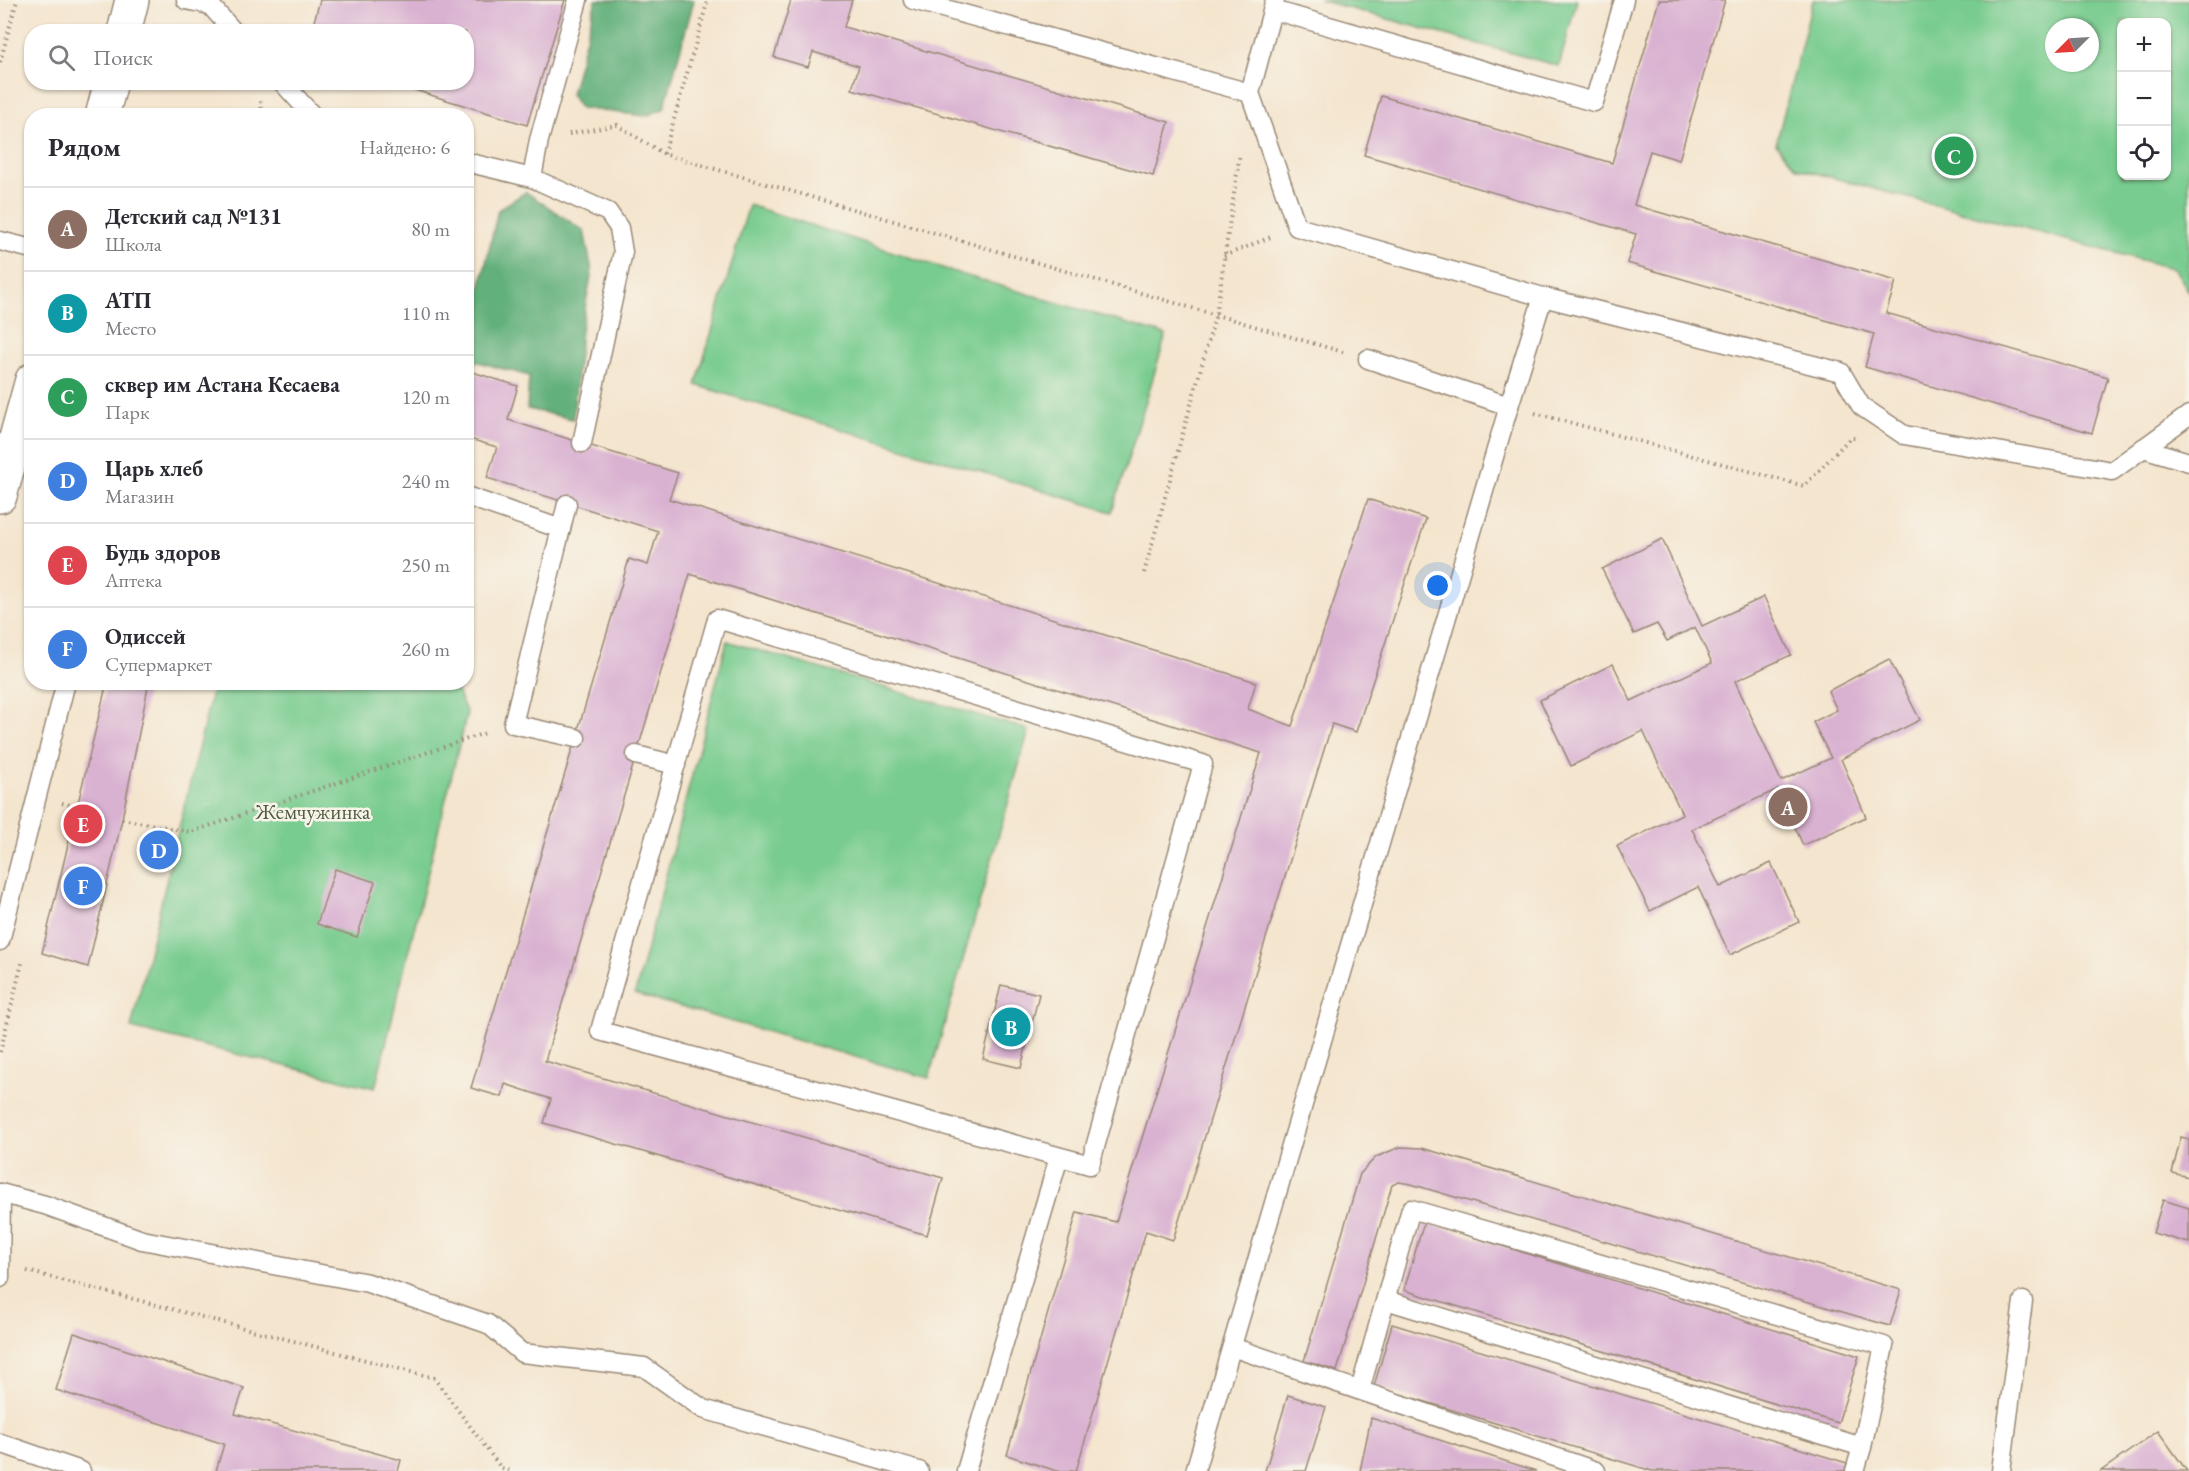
<!DOCTYPE html>
<html lang="ru">
<meta charset="utf-8">
<style>
body{margin:0;font-family:"EB Garamond",serif;background:#f2f2f3;color:#2b2b33}
.controls{position:absolute;right:18px;top:18px;display:grid;overflow:hidden;border-radius:12px;box-shadow:0 2px 4px #0004}
.controls button{width:54px;height:54px;display:grid;place-items:center;padding:0;border:0;border-bottom:2px solid #e1e1e2;background:#fff;color:#2b2b33;font:30px sans-serif}
.compass{position:absolute;left:2045px;top:18px;width:54px;height:54px;border-radius:50%;background:#fff;box-shadow:0 2px 4px #0004;rotate:246deg}
.you{position:absolute;left:1438px;top:586px;width:21px;height:21px;margin:-15px;border:4px solid #fff;border-radius:50%;background:#1a73e8;box-shadow:0 0 0 9px #1a73e833}
.badge{display:grid;place-items:center;width:39px;height:39px;border-radius:50%;background:#b5179e;color:#fff;font-size:20px;font-weight:700}
.pin{position:absolute;translate:-50% -50%;border:3px solid #fff;box-shadow:0 2px 6px #0006}
.list{margin:0;padding:0;list-style:none}
h2{display:flex;justify-content:space-between;align-items:center;height:78px;margin:0;padding:0 24px;font-size:26px}
h2 small{font-size:20px;font-weight:400;color:#7c7c81}
.list li{display:grid;grid-template-columns:39px 1fr auto;gap:18px;align-items:center;box-sizing:border-box;height:84px;padding:0 24px;border-top:2px solid #e1e1e2}
.list b{display:block;font-size:22px;white-space:nowrap}
.list p{margin:0;font-size:20px;white-space:nowrap;color:#7c7c81}
.list em{font-size:20px;font-style:normal;color:#7c7c81}
.icon{flex:none;width:33px;height:33px;fill:none;stroke:currentColor;stroke-width:2;stroke-linecap:round;stroke-linejoin:round}
.map{position:relative;flex:none;width:2189px;height:1471px;overflow:hidden}
.search{position:absolute;background:#fff;box-shadow:0 2px 4px #0004;left:24px;top:24px;width:450px;height:66px;display:flex;align-items:center;gap:15px;box-sizing:border-box;padding:0 21px;border-radius:24px;color:#7c7c81;font-size:22px}
.panel{position:absolute;background:#fff;box-shadow:0 2px 4px #0004;left:24px;top:108px;width:450px;height:582px;border-radius:24px}
.map>svg:first-child{display:block}
.green{fill:#78cc8f;stroke:#5a7b56;stroke-width:1.5;fill-rule:evenodd}
.forest{fill:#62b07a;stroke:#4e6d4c;stroke-width:1.5}
.building{fill:#d9b1d1}
.lines{fill:none;stroke-linecap:round;stroke-linejoin:round}
.service-casing{stroke:#988876;stroke-width:21}
.primary-casing{stroke:#988876;stroke-width:36}
.path{stroke:#988876;stroke-width:4;stroke-dasharray:1.5 4.5;stroke-linecap:butt}
.service{stroke:#fff;stroke-width:18}
.primary{stroke:#fff;stroke-width:33}
.labels{text-anchor:middle;stroke-width:5;stroke-linejoin:round;paint-order:stroke}
.park-label{font-size:21px;fill:#4d5b40;stroke:#f7f3e8}
</style>
<div class="map">
<svg width="2189" height="1471" viewBox="0 0 2189 1471">
<rect width="100%" height="100%" fill="#f7f3e8"/>
<filter id="ink" filterUnits="userSpaceOnUse"><feTurbulence type="fractalNoise" baseFrequency=".0167" numOctaves="2"/><feDisplacementMap in="SourceGraphic" scale="12" xChannelSelector="R" yChannelSelector="G"/><feConvolveMatrix kernelMatrix="1 2 1 2 8 2 1 2 1" color-interpolation-filters="sRGB"/></filter>
<filter id="wash" filterUnits="userSpaceOnUse"><feTurbulence type="fractalNoise" baseFrequency=".008" numOctaves="4" result="noise"/><feDisplacementMap in="SourceGraphic" scale="24" xChannelSelector="R" yChannelSelector="G"/><feGaussianBlur stdDeviation="1.35" result="paint"/><feColorMatrix in="noise" values="0 0 0 0 0 0 0 0 0 0 0 0 0 0 0 0 0 1.4 0 .05"/><feComposite in="paint" operator="in"/></filter>
<g filter="url(#wash)">
<rect width="100%" height="100%" fill="#f4e5ce"/>
<g class="green">
<path d="M1319,0h258l-18,66z"/>
<path d="M1813,0h376v292l-14,-23 -378,-101 -21,-24zM2166,22v154h-44v-154zM2054,27h36v36h-36z"/>
<path d="M749,205l215,70 202,60 -54,177 -416,-127z"/>
<path d="M727,641l302,89 -100,348 -294,-84z"/>
<path d="M214,683h239l14,30 -92,375 -244,-60z"/>
</g>
<g class="forest">
<path d="M596,0h98l-30,109 -19,7 -65,-8 -9,-14z"/>
<path d="M526,192l58,39 8,40 -11,59 -8,89 -46,-10 2,-33 -62,-17v-63l13,-7 18,-79z"/>
</g>
<g id="blocks">
<g class="building">
<path d="M320,0h245l-38,125 -135,-42 74,-1v-50h-155z"/>
<path d="M791,0h61l-8,27 325,95 -16,54 -301,-87 7,-23 -46,-14 -5,15 -34,-10z"/>
<path d="M1659,0h66l-46,160 -29,-9 -16,54 262,76 -10,32 222,64 -16,56 -227,-66 9,-33 -247,-71 9,-29 -272,-79 17,-59 231,67z"/>
<path d="M466,370l52,16 -10,34 170,53 -9,26 587,183 -8,27 44,17 76,-227 58,20 -70,213 -24,-8 -159,516 -27,-9 -70,240h-19l-50,-16 70,-243 39,10 145,-469 -571,-179 -145,487 398,117 -16,57 -383,-112 7,-24 -46,-15 -3,13 -31,-9 158,-529 19,6 10,-34 -171,-53 10,-31 -31,-9z"/>
<path d="M1662,539l40,87 62,-29 27,58 -56,26 46,100 50,-23 -18,-36 24,-12 -9,-19 61,-32 31,61 -79,39 25,58 -63,28 -25,-56 -86,40 28,58 51,-24 28,59 -69,33 -32,-68 -48,24 -33,-65 65,-32 -39,-83 -72,35 -31,-66 73,-36 18,37 81,-38 -17,-36 -28,14 -10,-17 -23,10 -32,-65z"/>
<path d="M107,682h42l-27,137 -34,148 -46,-14z"/>
<path d="M335,869l40,13 -18,55 -40,-13z"/>
<path d="M1001,985l38,9 -18,74 -38,-9z"/>
<path d="M2181,1137l8,2v38l-17,-4z"/>
<path d="M1400,1147l22,1 479,142 -11,36 -479,-142 -12,-2 -7,3 -55,186 -33,-10 56,-187 16,-17z"/>
<path d="M2163,1200l26,8v35l-36,-10z"/>
<path d="M1424,1222l435,134 -21,67 -434,-133z"/>
<path d="M1392,1324l455,139 -2,8h-193l-278,-85z"/>
<path d="M74,1333l170,55 -9,26 166,46 -3,11h-182l8,-27 -168,-54z"/>
<path d="M1288,1395l38,12 -20,64h-41z"/>
<path d="M1371,1418l165,53h-176z"/>
<path d="M2158,1431l29,40h-86z"/>
</g>
</g>
</g>
<g filter="url(#ink)">
<use href="#blocks" fill-opacity="0" stroke="#988876" stroke-width="1.5"/>
<g class="lines">
<defs>
<g id="service">
<path d="M186,0l24,5 24,27"/>
<path d="M913,0l337,93"/>
<path d="M1275,0l-25,93 47,134 246,70"/>
<path d="M1273,10l321,92 30,-102"/>
<path d="M282,82l31,34"/>
<path d="M466,162l66,16 76,34 11,16 4,24 -41,191"/>
<path d="M532,178l7,-38 39,-140"/>
<path d="M0,241l32,8"/>
<path d="M1509,406l34,-109 298,75 20,34 43,29 208,36 77,-56"/>
<path d="M2143,448l46,14"/>
<path d="M466,496l95,33"/>
<path d="M567,504l-54,220 63,14"/>
<path d="M717,619l486,145 -113,401 -490,-134z"/>
<path d="M636,755l40,10"/>
<path d="M0,941l66,-259"/>
<path d="M0,1193l45,12 97,35 226,43 120,41 34,29 122,14 59,42 216,62"/>
<path d="M0,1278l1,-85"/>
<path d="M1232,1347l364,124"/>
<path d="M1360,1390l51,-181 473,137 -22,101 -476,-147"/>
<path d="M0,1443l81,28"/>
<path d="M966,1471l93,-314"/>
<path d="M1195,1471l314,-1065 -141,-47"/>
<path d="M1855,1471l7,-24"/>
<path d="M2001,1471l22,-170"/>
</g>
<g id="primary">
<path d="M124,32l8,-32"/>
<path d="M102,116l9,-34"/>
<path d="M0,496l32,-116"/>
</g>
</defs>
<use href="#service" class="service-casing"/>
<use href="#primary" class="primary-casing"/>
<g class="path">
<path d="M0,62l17,-62"/>
<path d="M261,101l1,15"/>
<path d="M569,134l48,-9 47,29 679,198"/>
<path d="M664,154l44,-154"/>
<path d="M1224,256l47,-19"/>
<path d="M1535,413l269,73 46,-48h8"/>
<path d="M1144,573l72,-259 24,-161"/>
<path d="M62,803l16,4"/>
<path d="M122,819l69,13 297,-100"/>
<path d="M0,1052l23,-93"/>
<path d="M27,1271l407,107 67,90 12,3"/>
</g>
<use href="#service" class="service"/>
<use href="#primary" class="primary"/>
</g>
</g>
<g class="labels">
<g class="park-label">
<text x="313" y="819">Жемчужинка</text>
</g>
</g>
</svg>
<div class="controls">
<button>+</button>
<button>−</button>
<button><svg class="icon" aria-label="locate" viewBox="0 0 24 24"><circle cx="12" cy="12" r="6"/><path d="M12 2v4M12 18v4M2 12h4M18 12h4"/></svg></button>
</div>
<svg class="compass" viewBox="-18 -18 36 36"><path d="M0-13l5 13h-10z" fill="#e53935"/><path d="M0 13l5-13h-10z" fill="#7c7c81"/></svg>
<div class="you"></div>
<div class="pin badge" style="left:1788px;top:807px;background:#8d6e63">A</div>
<div class="pin badge" style="left:1011px;top:1027px;background:#0f9aa8">B</div>
<div class="pin badge" style="left:1954px;top:156px;background:#2e9e5b">C</div>
<div class="pin badge" style="left:159px;top:850px;background:#3f7fe0">D</div>
<div class="pin badge" style="left:83px;top:824px;background:#e0444e">E</div>
<div class="pin badge" style="left:83px;top:886px;background:#3f7fe0">F</div>
<div class="search"><svg class="icon" aria-label="search" viewBox="0 0 24 24"><circle cx="10" cy="10" r="6"/><path d="M15 15l6 6"/></svg>Поиск</div>
<section class="panel">
<h2>Рядом<small>Найдено: 6</small></h2>
<ul class="list">
<li><span class="badge" style="background:#8d6e63">A</span><div><b>Детский сад №131</b><p>Школа</p></div><em>80 m</em></li>
<li><span class="badge" style="background:#0f9aa8">B</span><div><b>АТП</b><p>Место</p></div><em>110 m</em></li>
<li><span class="badge" style="background:#2e9e5b">C</span><div><b>сквер им Астана Кесаева</b><p>Парк</p></div><em>120 m</em></li>
<li><span class="badge" style="background:#3f7fe0">D</span><div><b>Царь хлеб</b><p>Магазин</p></div><em>240 m</em></li>
<li><span class="badge" style="background:#e0444e">E</span><div><b>Будь здоров</b><p>Аптека</p></div><em>250 m</em></li>
<li><span class="badge" style="background:#3f7fe0">F</span><div><b>Одиссей</b><p>Супермаркет</p></div><em>260 m</em></li>
</ul>
</section>
</div>
